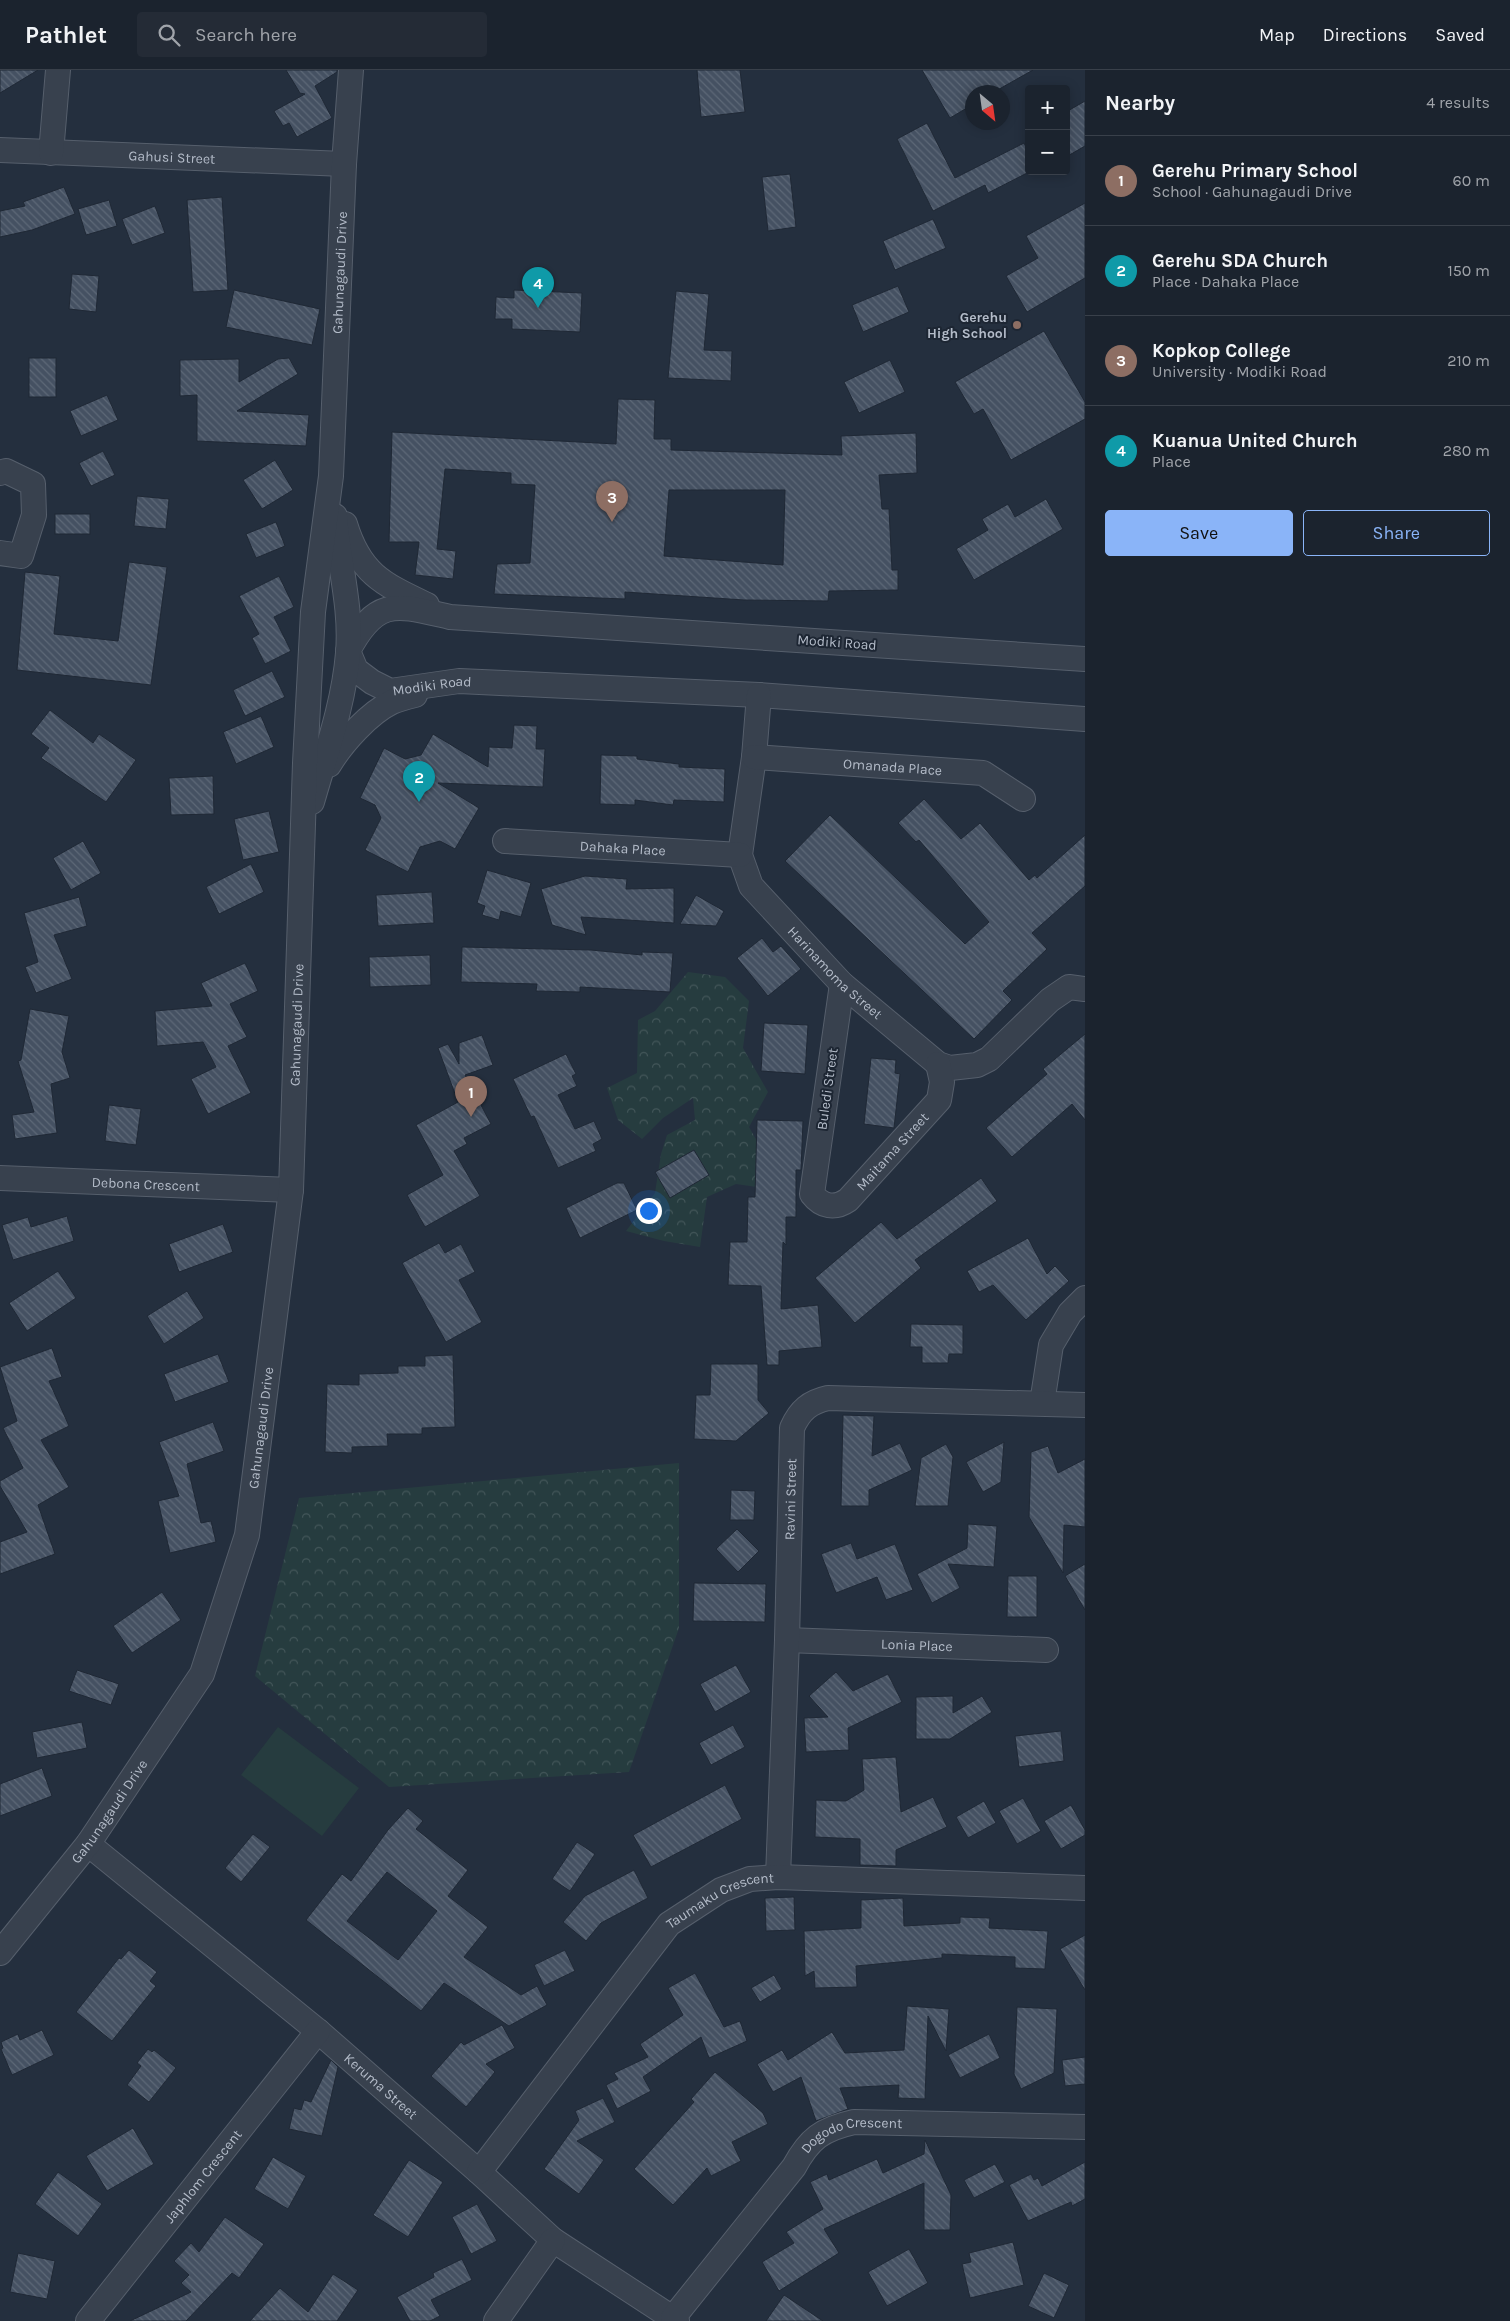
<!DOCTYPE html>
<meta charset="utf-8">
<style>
body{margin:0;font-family:Karla,sans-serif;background:#242b36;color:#f1f3f6}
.controls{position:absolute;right:15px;top:15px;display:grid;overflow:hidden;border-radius:5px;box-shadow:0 2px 12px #0003}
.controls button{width:45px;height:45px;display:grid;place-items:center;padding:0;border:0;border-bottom:1px solid #39404a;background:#1b232e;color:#f1f3f6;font:25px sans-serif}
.compass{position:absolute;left:965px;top:15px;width:45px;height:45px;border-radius:50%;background:#1b232e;box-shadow:0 2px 12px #0003;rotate:151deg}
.you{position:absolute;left:648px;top:1140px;width:18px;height:18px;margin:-12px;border:4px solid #fff;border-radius:50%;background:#1a73e8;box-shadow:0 0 0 8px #1a73e833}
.badge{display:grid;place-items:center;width:32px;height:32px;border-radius:50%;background:#8ab4f8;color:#fff;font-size:16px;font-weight:700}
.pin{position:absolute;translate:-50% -41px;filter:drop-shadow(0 1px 2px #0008)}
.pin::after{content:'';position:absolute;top:26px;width:18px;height:15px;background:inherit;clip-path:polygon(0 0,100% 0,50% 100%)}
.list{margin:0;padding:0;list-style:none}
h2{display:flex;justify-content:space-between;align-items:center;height:65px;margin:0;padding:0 20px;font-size:21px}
h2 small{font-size:16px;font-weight:400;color:#a0a4aa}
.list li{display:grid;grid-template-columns:32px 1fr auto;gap:15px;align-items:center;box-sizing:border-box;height:90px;padding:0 20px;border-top:1px solid #39404a}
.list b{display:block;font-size:19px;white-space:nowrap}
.list p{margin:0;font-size:16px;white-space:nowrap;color:#a0a4aa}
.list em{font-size:16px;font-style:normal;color:#a0a4aa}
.actions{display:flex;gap:10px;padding:15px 20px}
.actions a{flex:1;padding:11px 0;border:1px solid #8ab4f8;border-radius:5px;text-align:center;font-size:18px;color:#8ab4f8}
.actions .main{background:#8ab4f8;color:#111}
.icon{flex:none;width:28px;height:28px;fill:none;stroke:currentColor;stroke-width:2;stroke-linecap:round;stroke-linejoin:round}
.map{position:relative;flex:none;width:1085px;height:2251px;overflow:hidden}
header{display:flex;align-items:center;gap:30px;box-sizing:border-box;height:70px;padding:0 25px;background:#1b232e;border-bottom:1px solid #39404a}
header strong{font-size:24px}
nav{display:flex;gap:28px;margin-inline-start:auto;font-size:18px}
.search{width:350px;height:45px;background:#242b36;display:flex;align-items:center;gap:12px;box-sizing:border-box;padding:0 18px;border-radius:5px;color:#a0a4aa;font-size:19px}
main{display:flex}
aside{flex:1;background:#1b232e}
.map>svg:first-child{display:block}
.green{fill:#263c3f}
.forest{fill:url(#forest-crowns)}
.building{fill:url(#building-back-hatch);stroke:#1f2835;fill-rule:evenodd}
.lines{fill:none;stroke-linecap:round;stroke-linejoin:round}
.minor-casing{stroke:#565f6c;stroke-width:26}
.minor{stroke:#38414e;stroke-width:24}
.education-dot{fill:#8d6e63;stroke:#1d2633;stroke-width:2}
.labels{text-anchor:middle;stroke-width:4;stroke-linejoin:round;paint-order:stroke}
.street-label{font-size:14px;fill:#b4bcc9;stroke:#1d2633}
.poi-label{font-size:14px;font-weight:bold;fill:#b4bcc9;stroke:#1d2633;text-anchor:end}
</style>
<header>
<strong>Pathlet</strong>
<div class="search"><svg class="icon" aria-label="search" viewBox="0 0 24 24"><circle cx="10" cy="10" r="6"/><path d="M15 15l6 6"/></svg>Search here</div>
<nav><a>Map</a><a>Directions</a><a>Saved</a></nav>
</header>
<main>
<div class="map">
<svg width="1085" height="2251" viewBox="0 0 1085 2251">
<defs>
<pattern id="forest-crowns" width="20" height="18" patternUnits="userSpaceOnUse" patternTransform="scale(1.25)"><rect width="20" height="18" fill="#263c3f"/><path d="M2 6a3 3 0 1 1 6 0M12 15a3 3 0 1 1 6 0" fill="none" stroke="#435659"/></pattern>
<pattern id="building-back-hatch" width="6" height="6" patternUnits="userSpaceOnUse" patternTransform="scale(1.25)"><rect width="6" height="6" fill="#455162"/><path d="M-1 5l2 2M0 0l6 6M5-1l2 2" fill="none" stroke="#5d6877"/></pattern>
</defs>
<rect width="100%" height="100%" fill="#242f3e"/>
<path class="green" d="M278,1657l81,61 -37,48 -81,-61z"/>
<g class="forest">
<path d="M688,902l37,5 24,24 -6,47 25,44 -19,35 36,64 -49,-7 -29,13 -7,50 -36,-6 -38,-10 29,-38 6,-39 6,-19 28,-15 -2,-22 -30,20 -21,21 -24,-19 -11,-32 30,-15 1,-53 17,-9z"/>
<path d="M679,1393v165l-50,144 -240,15 -134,-111 44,-178z"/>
</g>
<g class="building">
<path d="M0,0h38l-38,23z"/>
<path d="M286,0h51v2l-22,14 17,32 -35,19 -8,-14 -6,3 -9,-15 31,-17 -5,-1z"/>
<path d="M697,0h43l5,42 -44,5z"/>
<path d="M922,0h111l-39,22h-22v13l-22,13z"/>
<path d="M1085,31v45l-19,11v-45z"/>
<path d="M927,53l28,55 69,-35 5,10v19l-41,21 -3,-8 -52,26 -36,-72z"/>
<path d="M790,104l6,53 -28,4 -6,-54z"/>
<path d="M64,117l11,27 -43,16 -32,7v-26l25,-5 -2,-4z"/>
<path d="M222,127l6,93 -35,2 -6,-92z"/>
<path d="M109,130l8,26 -31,9 -8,-26z"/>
<path d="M1085,133v75l-58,34 -21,-36 32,-18 -12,-22z"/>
<path d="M155,136l10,27 -33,12 -10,-26z"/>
<path d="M933,149l13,29 -51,22 -12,-29z"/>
<path d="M72,204l27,2 -3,36 -27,-3z"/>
<path d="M898,216l11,26 -46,20 -11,-27z"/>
<path d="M234,220l86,19 -8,36 -86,-18z"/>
<path d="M514,220l68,3 -2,39 -68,-3v-10h-17l1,-22 18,1z"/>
<path d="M676,221l33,3 -5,56 28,1 -1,30 -63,-3z"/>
<path d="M1044,261l41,71v17l-74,41 -28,-51 -9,5 -19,-32z"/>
<rect x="29" y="288" width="27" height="39"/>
<path d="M289,288l9,16 -61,37 72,4 -3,31 -109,-5v-46l-17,1v-36l59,-1v23l39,-23z"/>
<path d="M890,290l15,32 -46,21 -15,-31z"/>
<path d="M107,325l11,25 -37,16 -11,-25z"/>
<path d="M618,329l37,1 -1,39h17v11l171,5 -1,-19 75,-3 1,40 -38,2 3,34h7l3,61h6v20l-69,1 -1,10 -84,-1 -119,-8v7l-131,-5 3,-30 33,-1 5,-78 -24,-1v-11l-66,-4 -8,80 19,2 -3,28 -38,-4 4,-33h-30l3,-110 224,12zM669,420h116l-2,75 -119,-9z"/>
<path d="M103,381l12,24 -24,11 -12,-23z"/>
<path d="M275,390l18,30 -31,19 -19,-29z"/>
<path d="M137,426l32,3 -3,30 -32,-3z"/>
<path d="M1046,429l17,30 -89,51 -18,-31 32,-19 -6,-11 26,-15 7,13z"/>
<rect x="55" y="444" width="35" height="20"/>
<path d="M276,452l9,24 -29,12 -10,-24z"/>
<path d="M129,492l38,5 -16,118 -134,-15 8,-98 35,4 -6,58 64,7z"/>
<path d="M279,506l15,31 -20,10 17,34 -26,13 -13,-26 7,-4 -20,-38z"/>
<path d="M272,601l13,26 -40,19 -12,-26z"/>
<path d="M50,640l43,33 6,-9 37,26 -30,42 -65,-44 8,-10 -18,-14z"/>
<path d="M261,646l13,31 -38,17 -13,-32z"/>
<path d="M514,655l23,1 -1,23h9l-2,38 -105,-4 41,25 -24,41 -15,-8 -20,6 -12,25 -43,-22 16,-32 -6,-13 -15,-7 24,-50 21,11 16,-4 12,-21 55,33 1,-20 23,1z"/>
<path d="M601,685l36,1v3l42,5v3l46,2 -1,33 -50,-2 -1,5 -38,-5v5l-35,-1z"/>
<path d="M213,706l1,38 -43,1 -2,-37z"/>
<path d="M924,729l37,40 19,-16 49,57 6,-5 2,3 48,-43v51l-53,47 15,16 -44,42 9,9 -38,39 -189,-178 45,-46 135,129 24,-22 -70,-82 -3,2 -18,-19z"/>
<path d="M269,741l10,41 -36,8 -9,-41z"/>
<path d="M83,771l18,32 -30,17 -18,-32z"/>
<path d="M251,794l13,28 -45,22 -13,-27z"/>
<path d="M487,800l44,13 -10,34 -20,-6 -2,9 -17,-5 3,-9 -8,-3z"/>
<path d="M585,806l42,3 -1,10 48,-1v35l-93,-6 5,18 -34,-10 -11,-36z"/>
<path d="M432,822l2,31 -56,3 -2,-31z"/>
<path d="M696,825l28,16 -8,15 -36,-2z"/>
<path d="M79,827l8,29 -33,9 18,44 -36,14 -11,-26 13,-5 -14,-49z"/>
<path d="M762,868l11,14 8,-6 20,23 -33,27 -31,-38z"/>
<path d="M462,877l129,3 51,5v-3l31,1 -3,39 -90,-5v5l-44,-1 1,-7 -76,-2z"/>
<path d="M430,885l1,30 -61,2 -1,-30z"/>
<path d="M245,893l13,28 -28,13 17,33 -19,9 23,47 -43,21 -17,-35 25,-12 -13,-25 -46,4 -2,-35 57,-5 -11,-23z"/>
<path d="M30,939l39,7 -7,36 8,26 -19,6 6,49 -42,6 -3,-24 22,-3 -16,-51 3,-1z"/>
<path d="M764,953l44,2 -3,49 -44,-3z"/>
<path d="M1085,964v86l-13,-16 -60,53 -26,-29 61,-54 -4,-5z"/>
<path d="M482,965l11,30 -28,10 26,49 -27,14 3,6 -13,7 26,45 -55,31 -18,-32 36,-20 -27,-50 42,-23 -20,-54 10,-4 11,20v-21z"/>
<path d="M566,984l10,20 -4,2 5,10 -19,9 17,34 19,-8 8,18 -9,5 3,7 -38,17 -24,-52 -3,1 -18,-38z"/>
<path d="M871,988l25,2 -1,13 5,1 -6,54 -30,-4z"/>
<path d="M109,1035l32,4 -5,36 -31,-4z"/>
<path d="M757,1050l46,1 -2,49h-5v47h-10v28l-3,-3 -2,67 37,-4 4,42 -43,4v14h-12l-6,-79 -33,-1 2,-43h17l1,-45h7z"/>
<path d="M694,1080l15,25 -39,23 -15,-26z"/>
<path d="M981,1108l16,23 -82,59 6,8 -66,55 -40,-45 66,-56 16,17z"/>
<path d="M617,1113h7l13,27 -57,28 -14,-30z"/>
<path d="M67,1146l7,25 -61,19 -11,-35 26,-8 3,10z"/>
<path d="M223,1154l10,28 -54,20 -10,-28z"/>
<path d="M1028,1168l19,36 8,-8 14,15 -43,39 -33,-35 -14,7 -12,-21z"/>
<path d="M439,1173l6,10 16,-9 14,28 -16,8 23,42 -36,20 -44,-79z"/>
<path d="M58,1201l18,27 -49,33 -18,-28z"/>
<path d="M187,1221l17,27 -40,26 -17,-28z"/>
<path d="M911,1254l52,1v29h-14l-1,9h-26v-16h-12z"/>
<path d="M52,1278l10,29 -13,4 20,45 -28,14 28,47 -31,18 17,49 -55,20v-32l27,-10 -27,-46v-5l23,-13 -20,-40 14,-7 -17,-54z"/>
<path d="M218,1284l11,28 -54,20 -11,-28z"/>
<path d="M453,1285l2,72 -33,1v6h-35l1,12 -36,1v6l-27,-1 2,-68 32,1v-11l39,-1v-7h27v-10z"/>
<path d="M711,1294h47v36l11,13 -33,28 -42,-2 2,-44h14z"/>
<path d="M843,1345l31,1 -2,40 28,-13 12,27 -43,20v16h-28z"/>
<path d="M213,1352l11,29 -37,13 14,59 10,-2 5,21 -46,11 -12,-52 21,-5 -20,-54z"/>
<path d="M1004,1372l-3,40 -18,10 -17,-30z"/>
<path d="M946,1374l7,13 -5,49h-33l6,-48z"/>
<path d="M1048,1376l10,27 27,-14v68l-21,-2 -1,48 -34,-56 2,-65z"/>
<path d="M731,1420l24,1 -1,29h-24z"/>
<path d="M968,1454l29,2 -3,41 -46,-3 12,24 -28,15 -15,-29 50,-26z"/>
<path d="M737,1459l22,22 -21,21 -22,-23z"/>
<path d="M851,1473l6,16 38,-15 18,46 -27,10 -9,-23 -41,16 -15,-39z"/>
<path d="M1085,1494v46l-20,-34z"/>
<path d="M1008,1506h29v41h-30z"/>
<path d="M694,1513l72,1 -1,38 -72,-1z"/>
<path d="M162,1522l19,28 -49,33 -19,-27z"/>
<path d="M736,1595l15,27 -36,20 -15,-28z"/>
<path d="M77,1600l42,14 -8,21 -42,-14z"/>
<path d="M836,1602l17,19 35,-17 14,28 -54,26 1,22 -43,2 -2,-34 24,-1 -19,-21z"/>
<path d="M953,1626v17l29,-17 10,16 -42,27h-34v-42z"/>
<path d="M82,1652l5,26 -50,10 -5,-26z"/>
<path d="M733,1655l12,22 -34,18 -12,-22z"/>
<path d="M1061,1661l3,30 -45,6 -4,-31z"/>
<path d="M896,1687l5,55 32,-15 14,30 -51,23v16l-36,-1v-26l-45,-2 1,-37 30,1 18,-11 -2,-31z"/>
<path d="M42,1698l10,28 -52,20v-32z"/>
<path d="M725,1715l17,34 -91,48 -18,-32z"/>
<path d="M1023,1728l18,33 -24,13 -18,-33z"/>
<path d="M984,1731l12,22 -28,15 -12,-21z"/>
<path d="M1071,1735l14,25v5l-24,14 -17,-28z"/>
<path d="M408,1738l15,13 -7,8 52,41 -20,26 40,31 -24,30 57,38 16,-9 10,19 -38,21 -65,-43 -23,28 -115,-91 36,-46 9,7 37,-51zM387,1802l50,39 -39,49 -51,-39z"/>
<path d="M253,1764l17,13 -29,35 -16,-14z"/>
<path d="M577,1772l18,12 -25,37 -18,-12z"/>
<path d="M634,1800l14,28 -47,25 -15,18 -23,-19 22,-26z"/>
<path d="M794,1827l1,33 -29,1 -1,-33z"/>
<path d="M903,1828l1,28 56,-3v-6l30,1 -1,10 59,3 -3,38 -30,-1v-11l-73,-3v4l-86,8 1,21 -42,1 -1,-17 -9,5 -1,-45 57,-3v-28z"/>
<path d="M1085,1865v55l-25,-41z"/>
<path d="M129,1880l28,22 -7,9 6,5 -44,55 -36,-29 43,-54 2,1z"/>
<path d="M565,1880l10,21 -31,15 -10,-21z"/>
<path d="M695,1903l29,54 16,-6 7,20 -38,17 -8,-21 -58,40 8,14 -34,18 -11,-24 12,-6 -4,-6 34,-16 -8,-13 43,-29 -15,-27z"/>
<path d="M774,1905l8,14 -22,13 -9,-14z"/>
<path d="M907,1936l42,3 -3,42 -18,-35 -3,83 -27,-1 1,-13 -59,3 8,21 -32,12 -15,-44 -28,15 -16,-28 25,-14 6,10 44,-28 13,21 59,-3z"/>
<path d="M1017,1937l40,2 -3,64 -33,16 -7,-15z"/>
<path d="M502,1955l13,23 -29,16 9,8 -29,35 -35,-31 30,-34 3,3z"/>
<path d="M42,1960l12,25 -42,20 -11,-26 2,-1 -2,-6 17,-8 2,6z"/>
<path d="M989,1964l11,24 -40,20 -12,-23z"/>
<path d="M148,1979l4,3 2,-2 22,18 -27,34 -22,-17 14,-19 -4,-3z"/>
<path d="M1085,1987v27l-20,2 -3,-26z"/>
<path d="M331,1990l7,7 -16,69 -33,-7 5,-21 7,2 3,-10 7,2z"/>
<path d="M715,2002l48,41 5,11 -36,18 9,19 -30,15 -4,-8 -34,37 -39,-36 60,-67 -3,-3z"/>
<path d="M603,2028l12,24 -38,19 27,19 -25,34 -35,-25 35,-49 -4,-9z"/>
<path d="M133,2058l21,36 -47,27 -21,-35z"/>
<path d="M925,2070l26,55 -1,35h-26v-47l-100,46 15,24 -60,38 -17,-29 32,-19 -8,-11 37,-23 -13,-27 17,-8 2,6 48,-21 6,14 41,-19z"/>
<path d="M273,2087l33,19 -18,33 -34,-20z"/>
<path d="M409,2090l34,22 -35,55 -35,-22z"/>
<path d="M1085,2092v37l-13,7 -1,-4 -43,19 -19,-36 22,-11 3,6 4,-2 4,8z"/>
<path d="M995,2094l10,18 -31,16 -10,-18z"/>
<path d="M58,2102l44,32 -24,32 -43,-32z"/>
<path d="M477,2134l20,37 -26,13 -19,-37z"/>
<path d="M225,2147l39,27 -25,34 -7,-5 -46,48h-56l61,-29 -10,-9 8,-8 -15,-14 17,-18 8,9z"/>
<path d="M1013,2172l11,43 -54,13 -8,-34 9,-2 -2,-9z"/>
<path d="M909,2179l19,34 -41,23 -19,-34z"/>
<path d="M18,2183l37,8 -8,38 -37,-7z"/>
<path d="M462,2189l10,21 -41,20 9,16 -10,5h-20l-13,-24 37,-20 -1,-4z"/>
<path d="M1044,2203l25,12 -15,33 -26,-12z"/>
<path d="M333,2204l25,16 -21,31h-87l30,-33 28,24z"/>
<path d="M784,2225l39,26h-57z"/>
</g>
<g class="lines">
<defs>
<g id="minor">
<path id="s1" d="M0,80l344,14"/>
<path d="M51,83l7,-83"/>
<path d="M0,403l6,-2 27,13 1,31 -13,41 -21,-3"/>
<path d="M345,454c15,50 38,60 82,81"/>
<path id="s2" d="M1085,589l-635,-42c-53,-12 -73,-21 -102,34l8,19 16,12 18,9 69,-10 300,14 326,24"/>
<path id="s3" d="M759,625l-5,62 -14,98 11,31 91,98 96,80 12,4 27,-3 12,-6 61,-59 19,-13 16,2"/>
<path id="s4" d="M754,687l229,16 40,26"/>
<path d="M329,695c13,-22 40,-52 63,-63 7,-3 15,-5 23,-7"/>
<path d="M312,732c14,-49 32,-99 36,-149 4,-47 -10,-92 -13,-137"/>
<path id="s5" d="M505,771l235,14"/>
<path id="s6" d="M842,914l-30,210c10,13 23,15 36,6l91,-100 3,-18 -4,-18"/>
<path id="s7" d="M0,1108l291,12"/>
<path d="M1042,1333l9,-58 19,-32 15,-15"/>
<path id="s8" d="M787,1570l259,10"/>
<path id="s9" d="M88,1774l230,187 161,141 74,68 124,81"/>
<path id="s10" d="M778,1807l9,-237 5,-212c8,-18 18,-26 36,-30l257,7"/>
<path id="s11" d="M0,1883l88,-109 114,-170 45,-139 44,-345 14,-427 8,-151 18,-136 13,-312 7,-94"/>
<path id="s12" d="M479,2102l190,-248 52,-34 29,-11 28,-2 307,11"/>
<path id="s13" d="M673,2248l121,-151c15,-28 28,-38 60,-45l231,5"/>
<path id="s14" d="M88,2251l230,-290"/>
<path d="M496,2251l57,-81"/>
</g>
</defs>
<use href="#minor" class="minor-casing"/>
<use href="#minor" class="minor"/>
</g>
<circle class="education-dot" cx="1017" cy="255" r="5"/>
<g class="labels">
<g class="street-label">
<text dy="5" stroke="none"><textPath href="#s1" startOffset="172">Gahusi Street</textPath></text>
<text dy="5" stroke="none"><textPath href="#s11" startOffset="1758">Gahunagaudi Drive</textPath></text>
<text transform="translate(837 572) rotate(4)" y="5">Modiki Road</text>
<text dy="5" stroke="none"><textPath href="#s2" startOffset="862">Modiki Road</textPath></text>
<text dy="5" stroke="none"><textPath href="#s4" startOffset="139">Omanada Place</textPath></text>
<text dy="5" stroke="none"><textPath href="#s5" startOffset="118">Dahaka Place</textPath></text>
<text dy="5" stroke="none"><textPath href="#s3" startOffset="315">Harinamoma Street</textPath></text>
<text dy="5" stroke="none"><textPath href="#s11" startOffset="1004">Gahunagaudi Drive</textPath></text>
<text transform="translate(827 1019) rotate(-82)" y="5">Buledi Street</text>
<text dy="5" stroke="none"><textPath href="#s6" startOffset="319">Maitama Street</textPath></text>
<text dy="5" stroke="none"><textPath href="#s7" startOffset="146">Debona Crescent</textPath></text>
<text dy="5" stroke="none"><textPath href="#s11" startOffset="599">Gahunagaudi Drive</textPath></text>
<text dy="5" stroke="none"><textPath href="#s10" startOffset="378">Ravini Street</textPath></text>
<text dy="5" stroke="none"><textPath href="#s8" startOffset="130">Lonia Place</textPath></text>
<text dy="5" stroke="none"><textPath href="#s11" startOffset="179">Gahunagaudi Drive</textPath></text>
<text dy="5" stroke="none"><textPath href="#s12" startOffset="370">Taumaku Crescent</textPath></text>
<text dy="5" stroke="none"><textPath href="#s9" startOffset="380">Keruma Street</textPath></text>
<text dy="5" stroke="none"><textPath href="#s13" startOffset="266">Dogodo Crescent</textPath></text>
<text dy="5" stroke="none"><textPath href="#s14" startOffset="185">Japhlom Crescent</textPath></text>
</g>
<g class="poi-label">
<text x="1007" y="252">Gerehu<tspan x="1007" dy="16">High School</tspan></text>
</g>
</g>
</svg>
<div class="controls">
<button>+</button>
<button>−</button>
</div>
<svg class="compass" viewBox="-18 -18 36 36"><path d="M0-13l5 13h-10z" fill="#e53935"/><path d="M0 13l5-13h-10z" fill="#a0a4aa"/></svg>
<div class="you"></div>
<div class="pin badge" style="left:471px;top:1047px;background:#8d6e63">1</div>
<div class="pin badge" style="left:419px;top:732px;background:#0f9aa8">2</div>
<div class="pin badge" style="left:612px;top:452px;background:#8d6e63">3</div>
<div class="pin badge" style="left:538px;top:238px;background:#0f9aa8">4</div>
</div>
<aside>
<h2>Nearby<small>4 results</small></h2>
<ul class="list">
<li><span class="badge" style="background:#8d6e63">1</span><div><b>Gerehu Primary School</b><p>School · Gahunagaudi Drive</p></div><em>60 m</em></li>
<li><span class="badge" style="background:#0f9aa8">2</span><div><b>Gerehu SDA Church</b><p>Place · Dahaka Place</p></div><em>150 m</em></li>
<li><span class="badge" style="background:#8d6e63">3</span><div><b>Kopkop College</b><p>University · Modiki Road</p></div><em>210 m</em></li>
<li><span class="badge" style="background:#0f9aa8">4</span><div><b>Kuanua United Church</b><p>Place</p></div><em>280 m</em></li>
</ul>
<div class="actions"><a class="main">Save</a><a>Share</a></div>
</aside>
</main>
